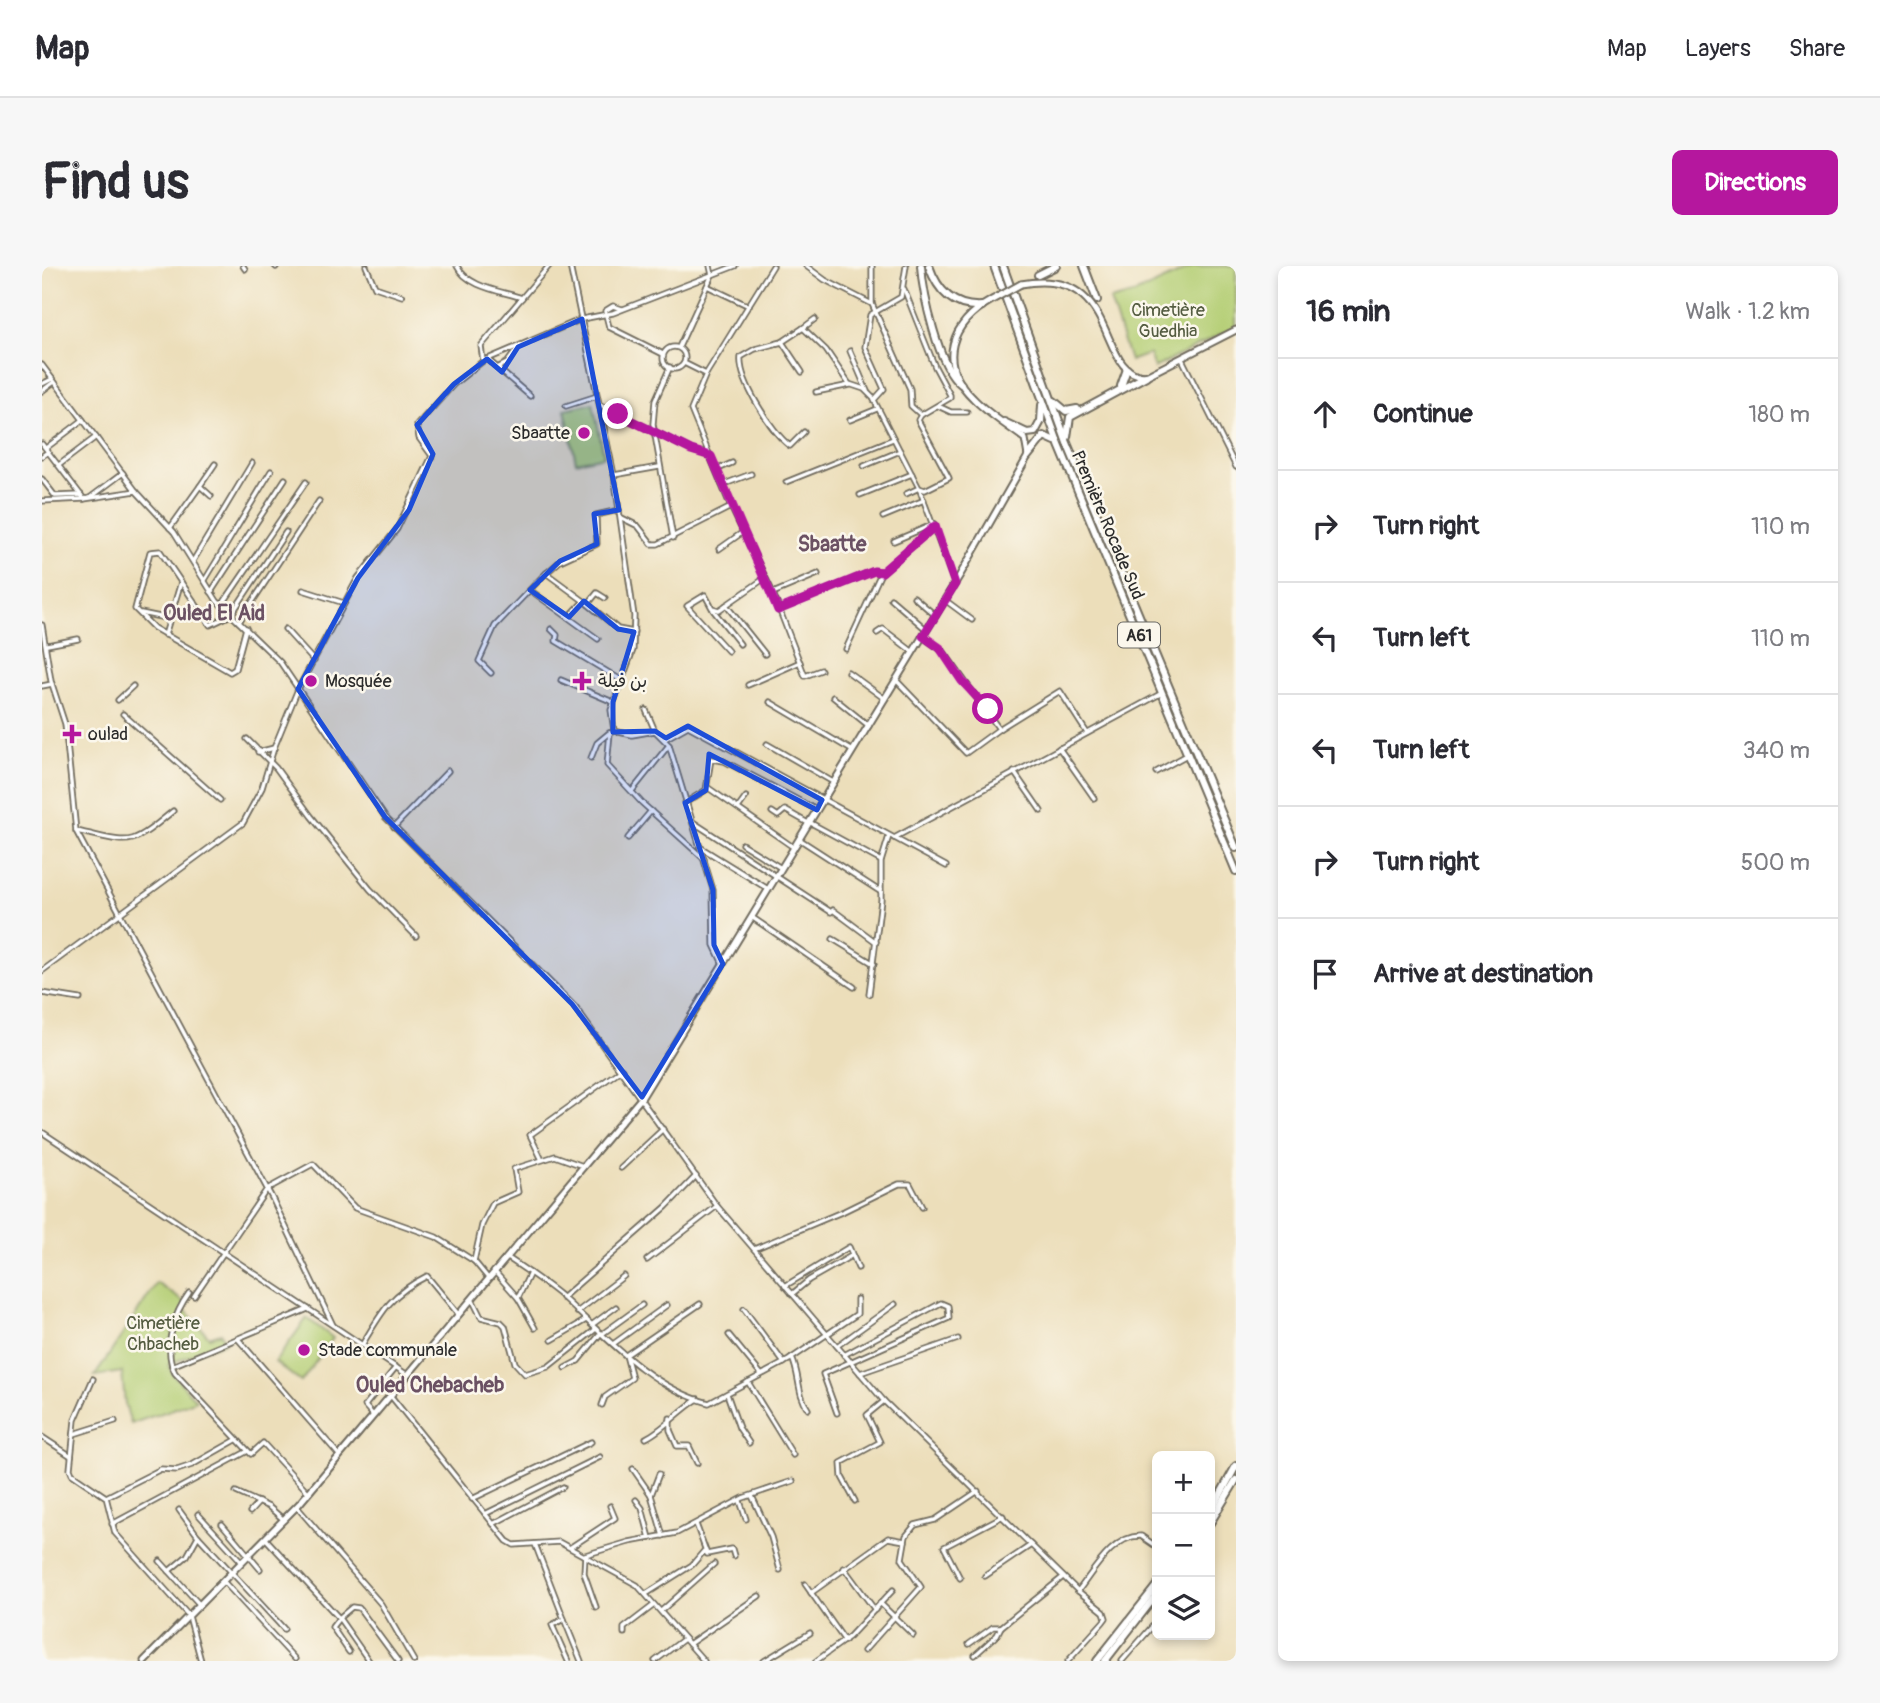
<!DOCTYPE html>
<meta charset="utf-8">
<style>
body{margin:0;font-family:Pangolin,"Playpen Sans Arabic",sans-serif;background:#f7f7f7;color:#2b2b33}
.controls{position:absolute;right:21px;bottom:21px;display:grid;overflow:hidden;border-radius:10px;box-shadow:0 4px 10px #0003}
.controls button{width:63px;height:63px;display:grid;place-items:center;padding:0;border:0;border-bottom:2px solid #e1e1e2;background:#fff;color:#2b2b33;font:35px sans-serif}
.stop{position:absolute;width:21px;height:21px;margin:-16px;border:5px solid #b5179e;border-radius:50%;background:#fff}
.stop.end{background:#b5179e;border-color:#fff;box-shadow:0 2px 7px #0008}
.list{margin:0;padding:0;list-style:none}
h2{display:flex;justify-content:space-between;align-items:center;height:91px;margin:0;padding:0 28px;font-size:30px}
h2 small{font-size:23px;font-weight:400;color:#7c7c81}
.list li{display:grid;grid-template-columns:46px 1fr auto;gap:21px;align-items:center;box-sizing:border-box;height:112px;padding:0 28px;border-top:2px solid #e1e1e2}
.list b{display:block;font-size:26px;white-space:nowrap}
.list em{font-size:23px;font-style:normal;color:#7c7c81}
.icon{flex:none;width:38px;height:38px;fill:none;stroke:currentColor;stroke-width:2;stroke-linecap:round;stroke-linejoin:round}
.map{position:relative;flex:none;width:1194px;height:1395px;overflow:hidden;border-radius:10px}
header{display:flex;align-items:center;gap:42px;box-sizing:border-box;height:98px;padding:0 35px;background:#fff;border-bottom:2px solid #e1e1e2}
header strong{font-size:33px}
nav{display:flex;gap:38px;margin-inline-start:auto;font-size:24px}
.intro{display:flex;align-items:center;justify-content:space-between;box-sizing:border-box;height:168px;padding:0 42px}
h1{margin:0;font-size:49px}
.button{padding:18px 32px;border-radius:10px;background:#b5179e;color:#fff;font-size:24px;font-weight:700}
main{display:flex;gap:42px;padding:0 42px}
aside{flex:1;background:#fff;border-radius:10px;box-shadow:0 4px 10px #0003}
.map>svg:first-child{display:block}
.green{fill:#b4ce73;stroke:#707c4f;stroke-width:2}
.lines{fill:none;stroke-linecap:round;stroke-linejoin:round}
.minor-casing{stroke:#6f6a5d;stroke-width:7}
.major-casing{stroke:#6f6a5d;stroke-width:9}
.highway-casing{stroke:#6f6a5d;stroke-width:10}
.minor{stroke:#fff;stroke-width:3.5}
.major{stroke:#fff;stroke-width:5}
.highway{stroke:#fff;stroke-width:6}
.major-bridge-casing{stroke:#6f6a5d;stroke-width:9;stroke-linecap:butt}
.major-bridge{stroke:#fff;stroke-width:5}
.route{stroke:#b5179e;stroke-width:9}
.marked{fill:#1d4ed8;fill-opacity:0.2;stroke:#1d4ed8;stroke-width:5;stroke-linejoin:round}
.poi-dot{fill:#b5179e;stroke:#fbf7ec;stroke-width:2.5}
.labels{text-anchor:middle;stroke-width:5;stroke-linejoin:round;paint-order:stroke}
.shield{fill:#fbf7ec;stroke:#696865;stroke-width:2}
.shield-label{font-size:16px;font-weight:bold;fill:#2b2b2b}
.park-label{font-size:18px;fill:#545c41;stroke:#fbf7ec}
.poi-label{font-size:18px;fill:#2b2b2b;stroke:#fbf7ec;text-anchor:start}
.street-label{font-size:18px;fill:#2b2b2b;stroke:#fbf7ec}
.quarter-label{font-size:21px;font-weight:bold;fill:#6b5163;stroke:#fbf7ec}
</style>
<header>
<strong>Map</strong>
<nav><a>Map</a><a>Layers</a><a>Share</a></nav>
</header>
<div class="intro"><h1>Find us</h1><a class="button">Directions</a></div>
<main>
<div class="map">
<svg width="1194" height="1395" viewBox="0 0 1194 1395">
<rect width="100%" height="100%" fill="#fbf7ec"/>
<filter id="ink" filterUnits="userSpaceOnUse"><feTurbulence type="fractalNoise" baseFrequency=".0143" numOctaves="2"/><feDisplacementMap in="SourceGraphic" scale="14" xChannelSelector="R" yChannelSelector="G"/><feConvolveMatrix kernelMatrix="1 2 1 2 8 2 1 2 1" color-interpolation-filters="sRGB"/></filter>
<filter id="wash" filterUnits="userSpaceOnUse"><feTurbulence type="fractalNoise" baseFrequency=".00686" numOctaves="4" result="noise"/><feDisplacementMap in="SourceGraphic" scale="28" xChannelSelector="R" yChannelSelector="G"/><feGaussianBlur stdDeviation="1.57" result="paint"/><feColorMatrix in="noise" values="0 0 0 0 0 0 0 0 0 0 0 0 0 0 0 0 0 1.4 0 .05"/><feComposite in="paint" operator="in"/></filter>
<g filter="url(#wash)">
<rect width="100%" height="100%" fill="#ecdeba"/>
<g class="green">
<path d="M1152,0h42v61l-82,41 -5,-14 -19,7 -20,-61 24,-6z"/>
<path d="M551,137l11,53 -28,6 -11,-53z"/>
<path d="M115,1017l30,21 -3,5 25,28 12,-4 4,9 -56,22 3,9 24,27c-22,10 -43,15 -65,24l-6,-20 -3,-32 -27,4z"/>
<path d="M265,1052l26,20 -32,44 -26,-20z"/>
</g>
</g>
<g filter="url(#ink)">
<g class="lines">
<defs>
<g id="minor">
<path d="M201,0l2,3"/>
<path d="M233,0l1,1"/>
<path d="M324,0l9,21 27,9"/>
<path d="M415,0c10,21 44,25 65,32"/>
<path d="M528,0l44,209 20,141 -1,34 -22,60 3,21 18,4 23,-4 14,14 44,145 1,55 9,19"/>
<path d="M764,0l19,14 47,24"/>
<path d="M830,0v38l38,85 1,17 10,9 29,-17v-3l-15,-28 -31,-78"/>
<path d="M864,0l-5,31 -31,18 -5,32 19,42 -10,11 45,88 35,94"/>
<path d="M665,20l42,20"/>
<path d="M580,43l-9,-3 -8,5 4,16 54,27"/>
<path d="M761,62l12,-9"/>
<path d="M740,76l20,30"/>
<circle cx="632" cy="92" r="11"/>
<path d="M637,81l33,-72 -2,-9"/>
<path d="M808,85l17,40"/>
<path d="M445,93l43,37"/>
<path d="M1140,93l54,108"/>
<path d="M441,95l-2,-15 68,-80"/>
<path d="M642,97l22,11"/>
<path d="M0,99l94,126 38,41 43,69 63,61 105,155 190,190 142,199 167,195 194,190 26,21 2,6 -3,4 -35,39"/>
<path d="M628,101l-15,34 -2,23 20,114"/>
<path d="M455,102l10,-5 11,-15"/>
<path d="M0,118l10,-5"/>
<path d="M0,125l12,-9"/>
<path d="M774,126l34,-7"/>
<path d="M558,139l91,45 18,6"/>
<path d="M524,140l31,-10"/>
<path d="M896,140l13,6h16"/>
<path d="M808,154l27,-11"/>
<path d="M762,166l-14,14c-18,-13 -52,-67 -49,-89l14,-8 27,-7 21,-14 23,22 23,34 15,5 10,10"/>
<path d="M0,178l42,55"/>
<path d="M4,182l37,-28"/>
<path d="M0,190l6,-4"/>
<path d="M17,199l37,-28"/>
<path d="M822,200l36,-15"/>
<path d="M674,204l16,-7"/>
<path d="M572,209l45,-8"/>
<path d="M0,213l13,17 26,-1"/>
<path d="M744,216l107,-43"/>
<path d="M680,219l29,-11"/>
<path d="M864,228l13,-6 6,2 24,-12 -31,-58 3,-5"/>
<path d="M818,229l52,-21"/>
<path d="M169,230l-11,-10 15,-22"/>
<path d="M49,231l32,-24"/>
<path d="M0,235l42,-2 52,-8"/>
<path d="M688,239l43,88 32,83 16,-6"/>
<path d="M841,251l41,-17"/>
<path d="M580,252l16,8 14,18h6l71,-36 1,-3 -39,-95 15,-36 67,-108"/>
<path d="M128,262l30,-42"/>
<path d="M852,275l40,-17"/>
<path d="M677,283l24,-17"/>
<path d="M151,295l59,-98"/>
<path d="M504,307l38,28"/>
<path d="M163,314l66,-109"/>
<path d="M261,324l41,13"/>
<path d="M488,324l68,49"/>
<path d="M169,326l74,-113"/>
<path d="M731,327l45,-19"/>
<path d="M872,331l22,19"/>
<path d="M849,333l36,31"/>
<path d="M903,334l27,20"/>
<path d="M546,338l9,-11 8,5"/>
<path d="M180,339l84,-123"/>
<path d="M684,339l39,49"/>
<path d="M671,344l27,34"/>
<path d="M736,344l96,-39 8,1"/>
<path d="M99,347l29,6"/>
<path d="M527,351l15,-16 34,28 16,3"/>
<path d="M197,356l80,-121"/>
<path d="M0,359l9,56 14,43 11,107 196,367 61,127"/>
<path d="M204,362l-11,41 -5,3 -76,-44 -19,-19 15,-57 10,-1 50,74 21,-10 55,-83"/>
<path d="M243,363l29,32"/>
<path d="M509,363l6,6 -1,6 65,39"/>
<path d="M835,367l6,-4 30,23"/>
<path d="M123,369l16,-53"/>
<path d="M881,371l21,15 55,77 61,-38 27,42"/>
<path d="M5,379l31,-6"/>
<path d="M804,383l35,-76 54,-47"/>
<path d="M686,385l-41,-45 18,-11 7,13 7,2 46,-32"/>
<path d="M806,406l37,27"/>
<path d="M449,407l-12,-12 16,-35 48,-50 17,-15 37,-17 -1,-29 23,-5"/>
<path d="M519,414l52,22"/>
<path d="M854,414l70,73 33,-24"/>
<path d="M706,419l52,-23"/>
<path d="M0,420l10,-2"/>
<path d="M791,431l36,29"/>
<path d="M76,434l15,-14"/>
<path d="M728,436l83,49"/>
<path d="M604,444l9,21"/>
<path d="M81,448l97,86"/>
<path d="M568,467l-3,32 35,38 62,56"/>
<path d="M205,473l29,29 35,48 59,73 46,47"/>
<path d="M623,473l23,-13 258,140"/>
<path d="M725,478l66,38"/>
<path d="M1017,482l35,50"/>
<path d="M216,486l16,-4"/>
<path d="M549,492l6,-15 12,-10"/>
<path d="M972,506l27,39"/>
<path d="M1114,506l31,-17"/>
<path d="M665,521l86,60"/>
<path d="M590,525l37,-46"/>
<path d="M643,537l21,-13 5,-31 13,2 93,49"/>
<path d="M696,542l8,-11"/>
<path d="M730,546l6,4 7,-6 23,13"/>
<path d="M651,556l138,90 2,-2 43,32"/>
<path d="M767,556l72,39"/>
<path d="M352,561l54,-56"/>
<path d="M34,565c57,12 51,18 97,-20"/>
<path d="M586,572l23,-27"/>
<path d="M852,572l268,-145"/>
<path d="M757,573l82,53"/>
<path d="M700,578l39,24"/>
<path d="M658,581l68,42"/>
<path d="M711,652l101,69"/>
<path d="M791,673l41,25"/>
<path d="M0,705l201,-148 19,-35 12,-40 24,-59 60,-111 39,-49 35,-73 -13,-18 -2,-13 37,-41 29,-23 99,-42 31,-6 122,-47"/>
<path d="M0,727l38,6"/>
<path d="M827,728l12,-94v-38l8,-26"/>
<path d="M0,866l364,242"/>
<path d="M499,892l-11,-23 92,-66"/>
<path d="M579,902l42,-39"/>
<path d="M712,983l90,-38 55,-27h11l12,23"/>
<path d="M466,992c18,12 36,24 53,38 44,40 88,91 148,107l80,-43 68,-46v-15"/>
<path d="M605,994l70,-54"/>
<path d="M432,995l8,-36 11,-22 25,-11 -4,-23 41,-13 28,10"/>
<path d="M452,1005l24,27 12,-25"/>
<path d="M743,1020l64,-39 9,21"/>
<path d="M750,1028l17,-14 42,-24"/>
<path d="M152,1030l73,-107 46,-25 42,44 81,29 38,24 14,17"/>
<path d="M476,1032l17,30"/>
<path d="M520,1032l104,-91 30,-31"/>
<path d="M430,1033l9,18 20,5 4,4 10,37 10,11 23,-7 48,-38"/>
<path d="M702,1043l40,54"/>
<path d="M535,1046l47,-36"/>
<path d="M551,1058l23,-17"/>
<path d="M560,1068l40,-29"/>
<path d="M687,1069l32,39"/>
<path d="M196,1073l102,117"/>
<path d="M510,1074l34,-20"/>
<path d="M571,1078l54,-39"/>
<path d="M320,1079c20,-34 29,-51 65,-69l32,39"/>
<path d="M795,1080l58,-42"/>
<path d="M750,1092c8,17 5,36 16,51"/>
<path d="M130,1100c-7,-25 2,-52 17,-73"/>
<path d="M523,1102l13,-7 23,-28"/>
<path d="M818,1107l98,-34"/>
<path d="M51,1113l-18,41 -5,49 2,5 34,23 9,36 74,83"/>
<path d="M706,1116l45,73"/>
<path d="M685,1128l12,34 10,15"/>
<path d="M348,1129l117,146 7,4 45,-3 78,43 67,76"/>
<path d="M560,1139l3,-8 27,-19 -6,-23 74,-51"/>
<path d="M795,1147l-14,-39 126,-56 -1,-12 -7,-3 -97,52"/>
<path d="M331,1149l-8,-9 2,-3 29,-36"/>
<path d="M628,1152v12l7,16h12l8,17"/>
<path d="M32,1168l41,-13"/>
<path d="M0,1171l29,19"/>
<path d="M604,1172c17,-8 34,-28 52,-39"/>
<path d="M591,1203l18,26"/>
<path d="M617,1208l-8,21 12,41"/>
<path d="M194,1226l33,15 15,13"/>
<path d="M266,1226l-45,-49 -12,11 -76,-81 -3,-7 136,-57"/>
<path d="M710,1230l19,41 9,33"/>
<path d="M64,1231l55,-28 16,1 15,-5 44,-25"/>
<path d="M430,1233l119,-57"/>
<path d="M594,1234l6,8 8,30"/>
<path d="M698,1235l6,18"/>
<path d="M813,1235l-13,-24 -1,-14 39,-21 -13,-27 17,-14"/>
<path d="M255,1241l84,97 33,57"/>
<path d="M137,1244l19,26 86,93"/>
<path d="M208,1246l9,-10"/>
<path d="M156,1248l43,47"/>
<path d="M443,1248l115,-57"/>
<path d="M70,1258l136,-73"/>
<path d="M180,1258l38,45"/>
<path d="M451,1258l70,-37"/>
<path d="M654,1258l11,30 25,-5 2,7"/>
<path d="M224,1273l73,79 13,-11 7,1 39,53"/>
<path d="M493,1278l29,75 -12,6 16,36"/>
<path d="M529,1281l44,-29 -5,-12"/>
<path d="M118,1295l39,43"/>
<path d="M802,1302l31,42"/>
<path d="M127,1305l18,-15 11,-20"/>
<path d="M943,1310l46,-31"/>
<path d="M918,1312l-16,-31 59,-31"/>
<path d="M182,1316l71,77"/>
<path d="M763,1318l40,57"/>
<path d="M1036,1325c15,-19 35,-56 63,-55l16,11"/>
<path d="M769,1327l77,-55 17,3"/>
<path d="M604,1328l46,-29 12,-14"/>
<path d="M838,1337l33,32"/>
<path d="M554,1341l-12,-34 1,-18 44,-13 48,-9 66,-35 50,-17"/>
<path d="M619,1345l53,-47"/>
<path d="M147,1350l12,45"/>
<path d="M522,1353l17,42"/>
<path d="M959,1361l62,-50"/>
<path d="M582,1367v-5l30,-23"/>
<path d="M647,1378l70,-48"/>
<path d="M927,1378l24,-17h8l-4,8 -22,20"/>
<path d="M822,1385l57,-64 -19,-28 4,-23 9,-11 20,-5 43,-29"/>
<path d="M307,1386l-17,-25 7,-9 30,43"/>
<path d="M613,1395l29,-22"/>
<path d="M722,1395l46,-28"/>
<path d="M774,1395l33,-24 44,-47"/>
<path d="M1080,1395l35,-40"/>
</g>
<g id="major">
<path d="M979,18c101,-18 74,92 125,92l90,-46"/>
<path d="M102,1395l155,-157 343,-407 318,-522 68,-119 -3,-17c-17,-13 -37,-25 -52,-41 -37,-36 -22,-75 19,-98"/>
</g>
<g id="highway">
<path d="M879,0c2,28 17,101 40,118"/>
<path d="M887,0c9,26 25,42 53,40"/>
<path d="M952,0l65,179 177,426"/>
<path d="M961,0l64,177 169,405"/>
<path d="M1042,0l13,34"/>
<path d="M996,9l18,-9"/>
<path d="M1079,120l6,-17"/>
<path d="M1012,135l12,10 11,-2"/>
<path d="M962,156l23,11 8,-1 6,-11 1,-16"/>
<path d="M1025,171l3,-20 76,-41"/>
<path d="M986,190l16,-20 11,5"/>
<path d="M1168,1247l26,-47"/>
<path d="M1168,1257l26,-43"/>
<path d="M1055,1395l60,-76"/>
<path d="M1063,1395l52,-67"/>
</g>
</defs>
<use href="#minor" class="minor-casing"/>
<use href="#major" class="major-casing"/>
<use href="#highway" class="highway-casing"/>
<use href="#minor" class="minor"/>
<use href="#major" class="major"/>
<use href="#highway" class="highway"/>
<defs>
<path id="major-bridge" d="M950,34l29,-16"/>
</defs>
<use href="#major-bridge" class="major-bridge-casing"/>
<use href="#major-bridge" class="major-bridge"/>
</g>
</g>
<g class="lines" filter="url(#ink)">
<path class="route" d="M576,148l73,36 20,6 67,154 96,-39 8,1 53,-46 20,58 -32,52 17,12 22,33 26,28"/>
</g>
<path class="marked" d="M540,53l37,191 -25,4 3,30 -37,17 -30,29 39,27 15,-16 34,28 16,3 -21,70v30l42,-1 11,7 22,-12 134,74 -5,10 -108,-56 -3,36 -21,13 28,87 1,55 9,19 -81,133 -70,-93 -187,-187 -87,-128 60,-111 51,-68 24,-56 -16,-29 37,-41 33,-25 15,13 16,-25z"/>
<g class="poi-dot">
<circle cx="542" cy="167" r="7"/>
<circle cx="269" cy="415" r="7"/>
<path d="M536.5 404.5h7v7h7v7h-7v7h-7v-7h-7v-7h7z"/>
<path d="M26.5 457.5h7v7h7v7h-7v7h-7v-7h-7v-7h7z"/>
<circle cx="262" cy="1084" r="7"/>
</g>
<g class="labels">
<rect class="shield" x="1076" y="356.5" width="42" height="25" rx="5"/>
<g class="shield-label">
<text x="1097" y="375">A61</text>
</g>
<g class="park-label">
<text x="1126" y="50">Cimetière<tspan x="1126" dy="21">Guedhia</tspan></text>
<text x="121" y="1063">Cimetière<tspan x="121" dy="21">Chbacheb</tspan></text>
</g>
<g class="poi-label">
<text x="528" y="173" text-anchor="end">Sbaatte</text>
<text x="283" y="421">Mosquée</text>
<text x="556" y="421">بن فيلة</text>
<text x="46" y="474">oulad</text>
<text x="276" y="1090">Stade communale</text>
</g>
<g class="street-label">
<text transform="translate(1066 259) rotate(67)" y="6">Première Rocade Sud</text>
</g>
<g class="quarter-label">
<text x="790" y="285">Sbaatte</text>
<text x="172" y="354">Ouled El Aid</text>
<text x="388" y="1126">Ouled Chebacheb</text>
</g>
</g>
</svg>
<div class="controls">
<button>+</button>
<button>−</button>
<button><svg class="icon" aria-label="layers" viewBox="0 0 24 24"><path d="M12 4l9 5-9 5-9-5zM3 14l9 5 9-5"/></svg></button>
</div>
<div class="stop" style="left:946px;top:443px"></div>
<div class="stop end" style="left:576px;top:148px"></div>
</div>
<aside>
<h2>16 min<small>Walk · 1.2 km</small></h2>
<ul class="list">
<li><svg class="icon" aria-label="ahead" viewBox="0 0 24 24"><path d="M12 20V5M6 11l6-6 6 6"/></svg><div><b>Continue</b></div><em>180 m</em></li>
<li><svg class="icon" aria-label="right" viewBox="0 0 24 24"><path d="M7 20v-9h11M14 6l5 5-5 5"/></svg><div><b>Turn right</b></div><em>110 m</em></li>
<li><svg class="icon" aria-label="left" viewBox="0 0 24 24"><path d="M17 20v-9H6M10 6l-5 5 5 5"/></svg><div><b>Turn left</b></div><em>110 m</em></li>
<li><svg class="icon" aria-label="left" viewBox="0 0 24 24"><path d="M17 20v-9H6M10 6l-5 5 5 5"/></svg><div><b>Turn left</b></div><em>340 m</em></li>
<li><svg class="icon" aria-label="right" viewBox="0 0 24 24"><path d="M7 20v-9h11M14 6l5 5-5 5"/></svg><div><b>Turn right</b></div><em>500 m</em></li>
<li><svg class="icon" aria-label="arrive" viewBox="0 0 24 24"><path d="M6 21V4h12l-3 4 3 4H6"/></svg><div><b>Arrive at destination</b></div></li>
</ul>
</aside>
</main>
